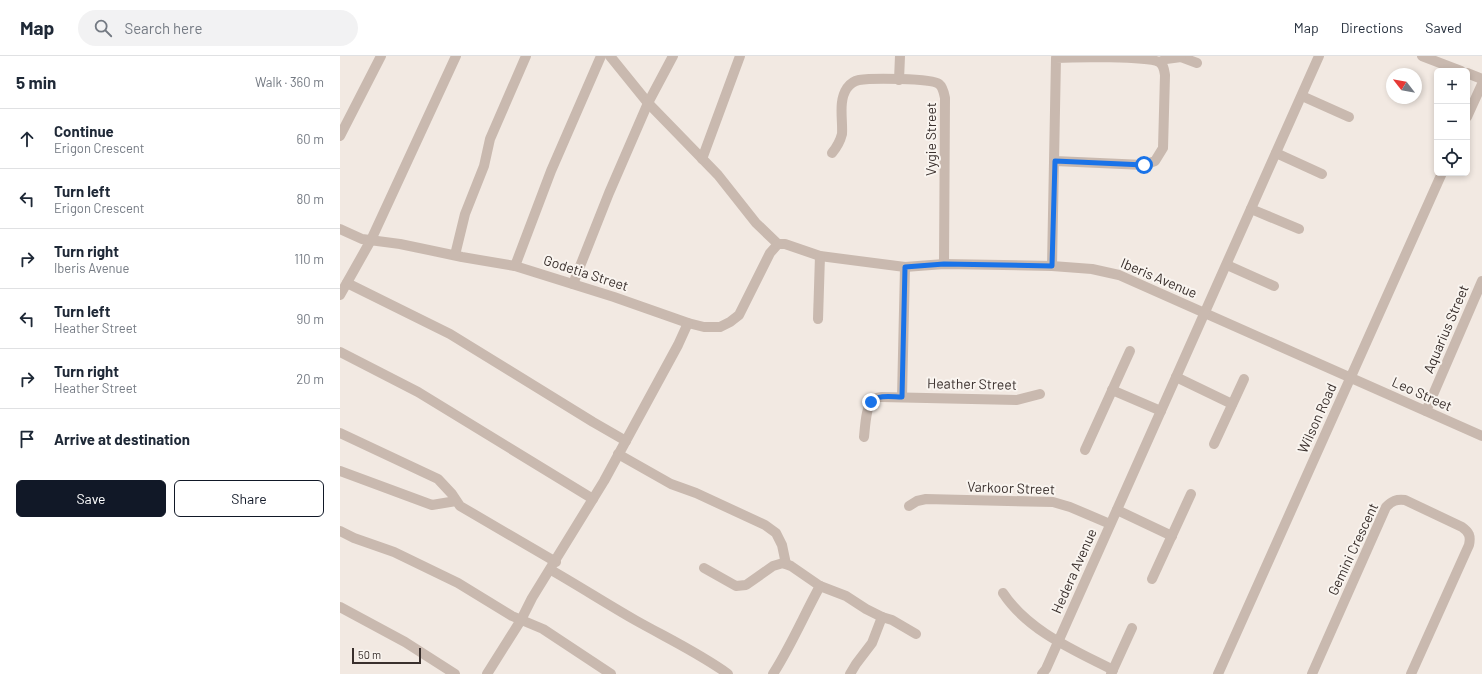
<!DOCTYPE html>
<meta charset="utf-8">
<style>
body{margin:0;font-family:Barlow,sans-serif;background:#f2f2f3;color:#1f2937}
.controls{position:absolute;right:12px;top:12px;display:grid;overflow:hidden;border-radius:6px;box-shadow:0 2px 6px #0003}
.controls button{width:36px;height:36px;display:grid;place-items:center;padding:0;border:0;border-bottom:1px solid #e0e1e3;background:#fff;color:#1f2937;font:20px sans-serif}
.compass{position:absolute;left:1046px;top:12px;width:36px;height:36px;border-radius:50%;background:#fff;box-shadow:0 2px 6px #0003;rotate:301deg}
.scale{position:absolute;left:12px;bottom:10px;width:69px;box-sizing:border-box;padding-left:4px;border:2px solid #392f2c;border-top:0;font-size:11px;line-height:14px;white-space:nowrap;color:#392f2c;-webkit-text-stroke:3px #f9f4ef;paint-order:stroke}
.stop{position:absolute;width:12px;height:12px;margin:-9px;border:3px solid #1a73e8;border-radius:50%;background:#fff}
.stop.end{background:#1a73e8;border-color:#fff;box-shadow:0 1px 4px #0008}
.list{margin:0;padding:0;list-style:none}
h2{display:flex;justify-content:space-between;align-items:center;height:52px;margin:0;padding:0 16px;font-size:17px}
h2 small{font-size:13px;font-weight:400;color:#747a83}
.list li{display:grid;grid-template-columns:26px 1fr auto;gap:12px;align-items:center;box-sizing:border-box;height:60px;padding:0 16px;border-top:1px solid #e0e1e3}
.list b{display:block;font-size:15px;white-space:nowrap}
.list p{margin:0;font-size:13px;white-space:nowrap;color:#747a83}
.list em{font-size:13px;font-style:normal;color:#747a83}
.actions{display:flex;gap:8px;padding:12px 16px}
.actions a{flex:1;padding:9px 0;border:1px solid #111827;border-radius:6px;text-align:center;font-size:14px;color:#111827}
.actions .main{background:#111827;color:#fff}
.icon{flex:none;width:22px;height:22px;fill:none;stroke:currentColor;stroke-width:2;stroke-linecap:round;stroke-linejoin:round}
.map{position:relative;flex:none;width:1142px;height:618px;overflow:hidden}
header{display:flex;align-items:center;gap:24px;box-sizing:border-box;height:56px;padding:0 20px;background:#fff;border-bottom:1px solid #e0e1e3}
header strong{font-size:19px}
nav{display:flex;gap:22px;margin-inline-start:auto;font-size:14px}
.search{width:280px;height:36px;background:#f2f2f3;display:flex;align-items:center;gap:10px;box-sizing:border-box;padding:0 14px;border-radius:22px;color:#747a83;font-size:15px}
main{display:flex}
aside{flex:1;background:#fff}
.map>svg:first-child{display:block}
.lines{fill:none;stroke-linecap:round;stroke-linejoin:round}
.minor{stroke:#c9b9af;stroke-width:10}
.tertiary{stroke:#c9b9af;stroke-width:10}
.route{stroke:#1a73e8;stroke-width:5}
.labels{text-anchor:middle;stroke-width:4;stroke-linejoin:round;paint-order:stroke}
.street-label{font-size:14px;fill:#392f2c;stroke:#f9f4ef}
</style>
<header>
<strong>Map</strong>
<div class="search"><svg class="icon" aria-label="search" viewBox="0 0 24 24"><circle cx="10" cy="10" r="6"/><path d="M15 15l6 6"/></svg>Search here</div>
<nav><a>Map</a><a>Directions</a><a>Saved</a></nav>
</header>
<main>
<aside>
<h2>5 min<small>Walk · 360 m</small></h2>
<ul class="list">
<li><svg class="icon" aria-label="ahead" viewBox="0 0 24 24"><path d="M12 20V5M6 11l6-6 6 6"/></svg><div><b>Continue</b><p>Erigon Crescent</p></div><em>60 m</em></li>
<li><svg class="icon" aria-label="left" viewBox="0 0 24 24"><path d="M17 20v-9H6M10 6l-5 5 5 5"/></svg><div><b>Turn left</b><p>Erigon Crescent</p></div><em>80 m</em></li>
<li><svg class="icon" aria-label="right" viewBox="0 0 24 24"><path d="M7 20v-9h11M14 6l5 5-5 5"/></svg><div><b>Turn right</b><p>Iberis Avenue</p></div><em>110 m</em></li>
<li><svg class="icon" aria-label="left" viewBox="0 0 24 24"><path d="M17 20v-9H6M10 6l-5 5 5 5"/></svg><div><b>Turn left</b><p>Heather Street</p></div><em>90 m</em></li>
<li><svg class="icon" aria-label="right" viewBox="0 0 24 24"><path d="M7 20v-9h11M14 6l5 5-5 5"/></svg><div><b>Turn right</b><p>Heather Street</p></div><em>20 m</em></li>
<li><svg class="icon" aria-label="arrive" viewBox="0 0 24 24"><path d="M6 21V4h12l-3 4 3 4H6"/></svg><div><b>Arrive at destination</b></div></li>
</ul>
<div class="actions"><a class="main">Save</a><a>Share</a></div>
</aside>
<div class="map">
<svg width="1142" height="618" viewBox="0 0 1142 618">
<rect width="100%" height="100%" fill="#f2e9e2"/>
<g class="lines">
<g class="minor">
<path d="M270,0l38,47 70,72 38,48 22,21"/>
<path d="M1082,0l39,15"/>
<path d="M841,1l16,6"/>
<path d="M820,6l6,-3 15,-2v-1"/>
<path d="M1127,17l15,6"/>
<path d="M559,24l1,-24"/>
<path d="M962,40l47,21"/>
<path d="M0,80l41,-80"/>
<path d="M492,97c5,-6 8,-11 10,-19 1,-14 -4,-33 5,-46 3,-4 7,-7 12,-8 12,-2 72,-2 80,4 4,3 5,9 6,14l-1,166"/>
<path d="M936,97l46,21"/>
<path d="M362,103l38,-103"/>
<path d="M911,153l48,20"/>
<path d="M0,173l22,10 38,5 62,13 53,9 99,31 74,26 16,4h16l10,-5 9,-7 31,-62 8,-9"/>
<path d="M438,188h7l35,12 85,11 39,-3 108,2 40,3 27,6 363,161"/>
<path d="M115,199l10,-41 19,-48 6,-27 36,-83"/>
<path d="M887,209l47,21"/>
<path d="M175,210l36,-95 50,-115"/>
<path d="M712,210l4,-208c19,-1 90,-2 103,4 5,3 5,8 6,13l-2,73 -8,13 -11,4 -89,-4"/>
<path d="M7,227l103,51 143,88 33,19"/>
<path d="M233,228l36,-91 39,-90 25,-47"/>
<path d="M0,239l31,-55 85,-184"/>
<path d="M478,263l2,-63"/>
<path d="M0,296l78,40 175,107"/>
<path d="M836,321l56,27"/>
<path d="M772,334l49,21"/>
<path d="M562,341l3,-130"/>
<path d="M1086,355l56,-130"/>
<path d="M0,377l98,46 14,15 8,12 96,56"/>
<path d="M524,381c1,-9 2,-34 10,-38 2,-1 5,-2 7,-2l136,3 23,-6"/>
<path d="M874,388l30,-65"/>
<path d="M745,394l45,-99"/>
<path d="M278,398l53,30 25,9 69,32 11,8 6,12 4,19"/>
<path d="M0,415l92,34 24,-4"/>
<path d="M569,450l8,-5 9,-2 127,3 17,5 40,17"/>
<path d="M777,454l55,26"/>
<path d="M0,475l14,7 40,14 64,31 54,33 31,13 68,45"/>
<path d="M364,512l32,18 10,-1 27,-19 10,-3 8,3 29,20 26,10 20,13 16,8 10,3 24,14"/>
<path d="M211,514c28,16 56,34 84,50 32,18 64,33 93,54"/>
<path d="M812,523l39,-85"/>
<path d="M663,537c25,38 71,57 110,77"/>
<path d="M0,551l65,35 50,32"/>
<path d="M147,618l34,-54 11,-22 72,-117 74,-136 10,-22"/>
<path d="M433,618c18,-28 31,-59 47,-88"/>
<path d="M510,618l6,-10 16,-21 10,-26"/>
<path d="M702,618l4,-5 273,-613"/>
<path d="M771,618l21,-46"/>
<path d="M972,618l74,-167c6,-6 10,-8 19,-7l57,27c7,5 9,9 7,18l-58,129"/>
</g>
<g class="tertiary">
<path d="M1127,61l15,-33"/>
<path d="M878,618l224,-501"/>
</g>
</g>
<g class="lines">
<path class="route" d="M531,346c8,-8 21,-5 31,-5l3,-130 39,-3 108,2 3,-105 89,4"/>
</g>
<g class="labels">
<g class="street-label">
<text transform="translate(591 83) rotate(-90)" y="5">Vygie Street</text>
<text transform="translate(246 217) rotate(18)" y="5">Godetia Street</text>
<text transform="translate(819 222) rotate(23)" y="5">Iberis Avenue</text>
<text transform="translate(1106 273) rotate(-67)" y="5">Aquarius Street</text>
<text transform="translate(632 328) rotate(1)" y="5">Heather Street</text>
<text transform="translate(1082 338) rotate(24)" y="5">Leo Street</text>
<text transform="translate(977 362) rotate(-66)" y="5">Wilson Road</text>
<text transform="translate(671 432) rotate(2)" y="5">Varkoor Street</text>
<text transform="translate(1013 493) rotate(-65)" y="5">Gemini Crescent</text>
<text transform="translate(734 515) rotate(-66)" y="5">Hedera Avenue</text>
</g>
</g>
</svg>
<div class="controls">
<button>+</button>
<button>−</button>
<button><svg class="icon" aria-label="locate" viewBox="0 0 24 24"><circle cx="12" cy="12" r="6"/><path d="M12 2v4M12 18v4M2 12h4M18 12h4"/></svg></button>
</div>
<svg class="compass" viewBox="-18 -18 36 36"><path d="M0-13l5 13h-10z" fill="#e53935"/><path d="M0 13l5-13h-10z" fill="#747a83"/></svg>
<div class="scale">50 m</div>
<div class="stop" style="left:804px;top:109px"></div>
<div class="stop end" style="left:531px;top:346px"></div>
</div>
</main>
